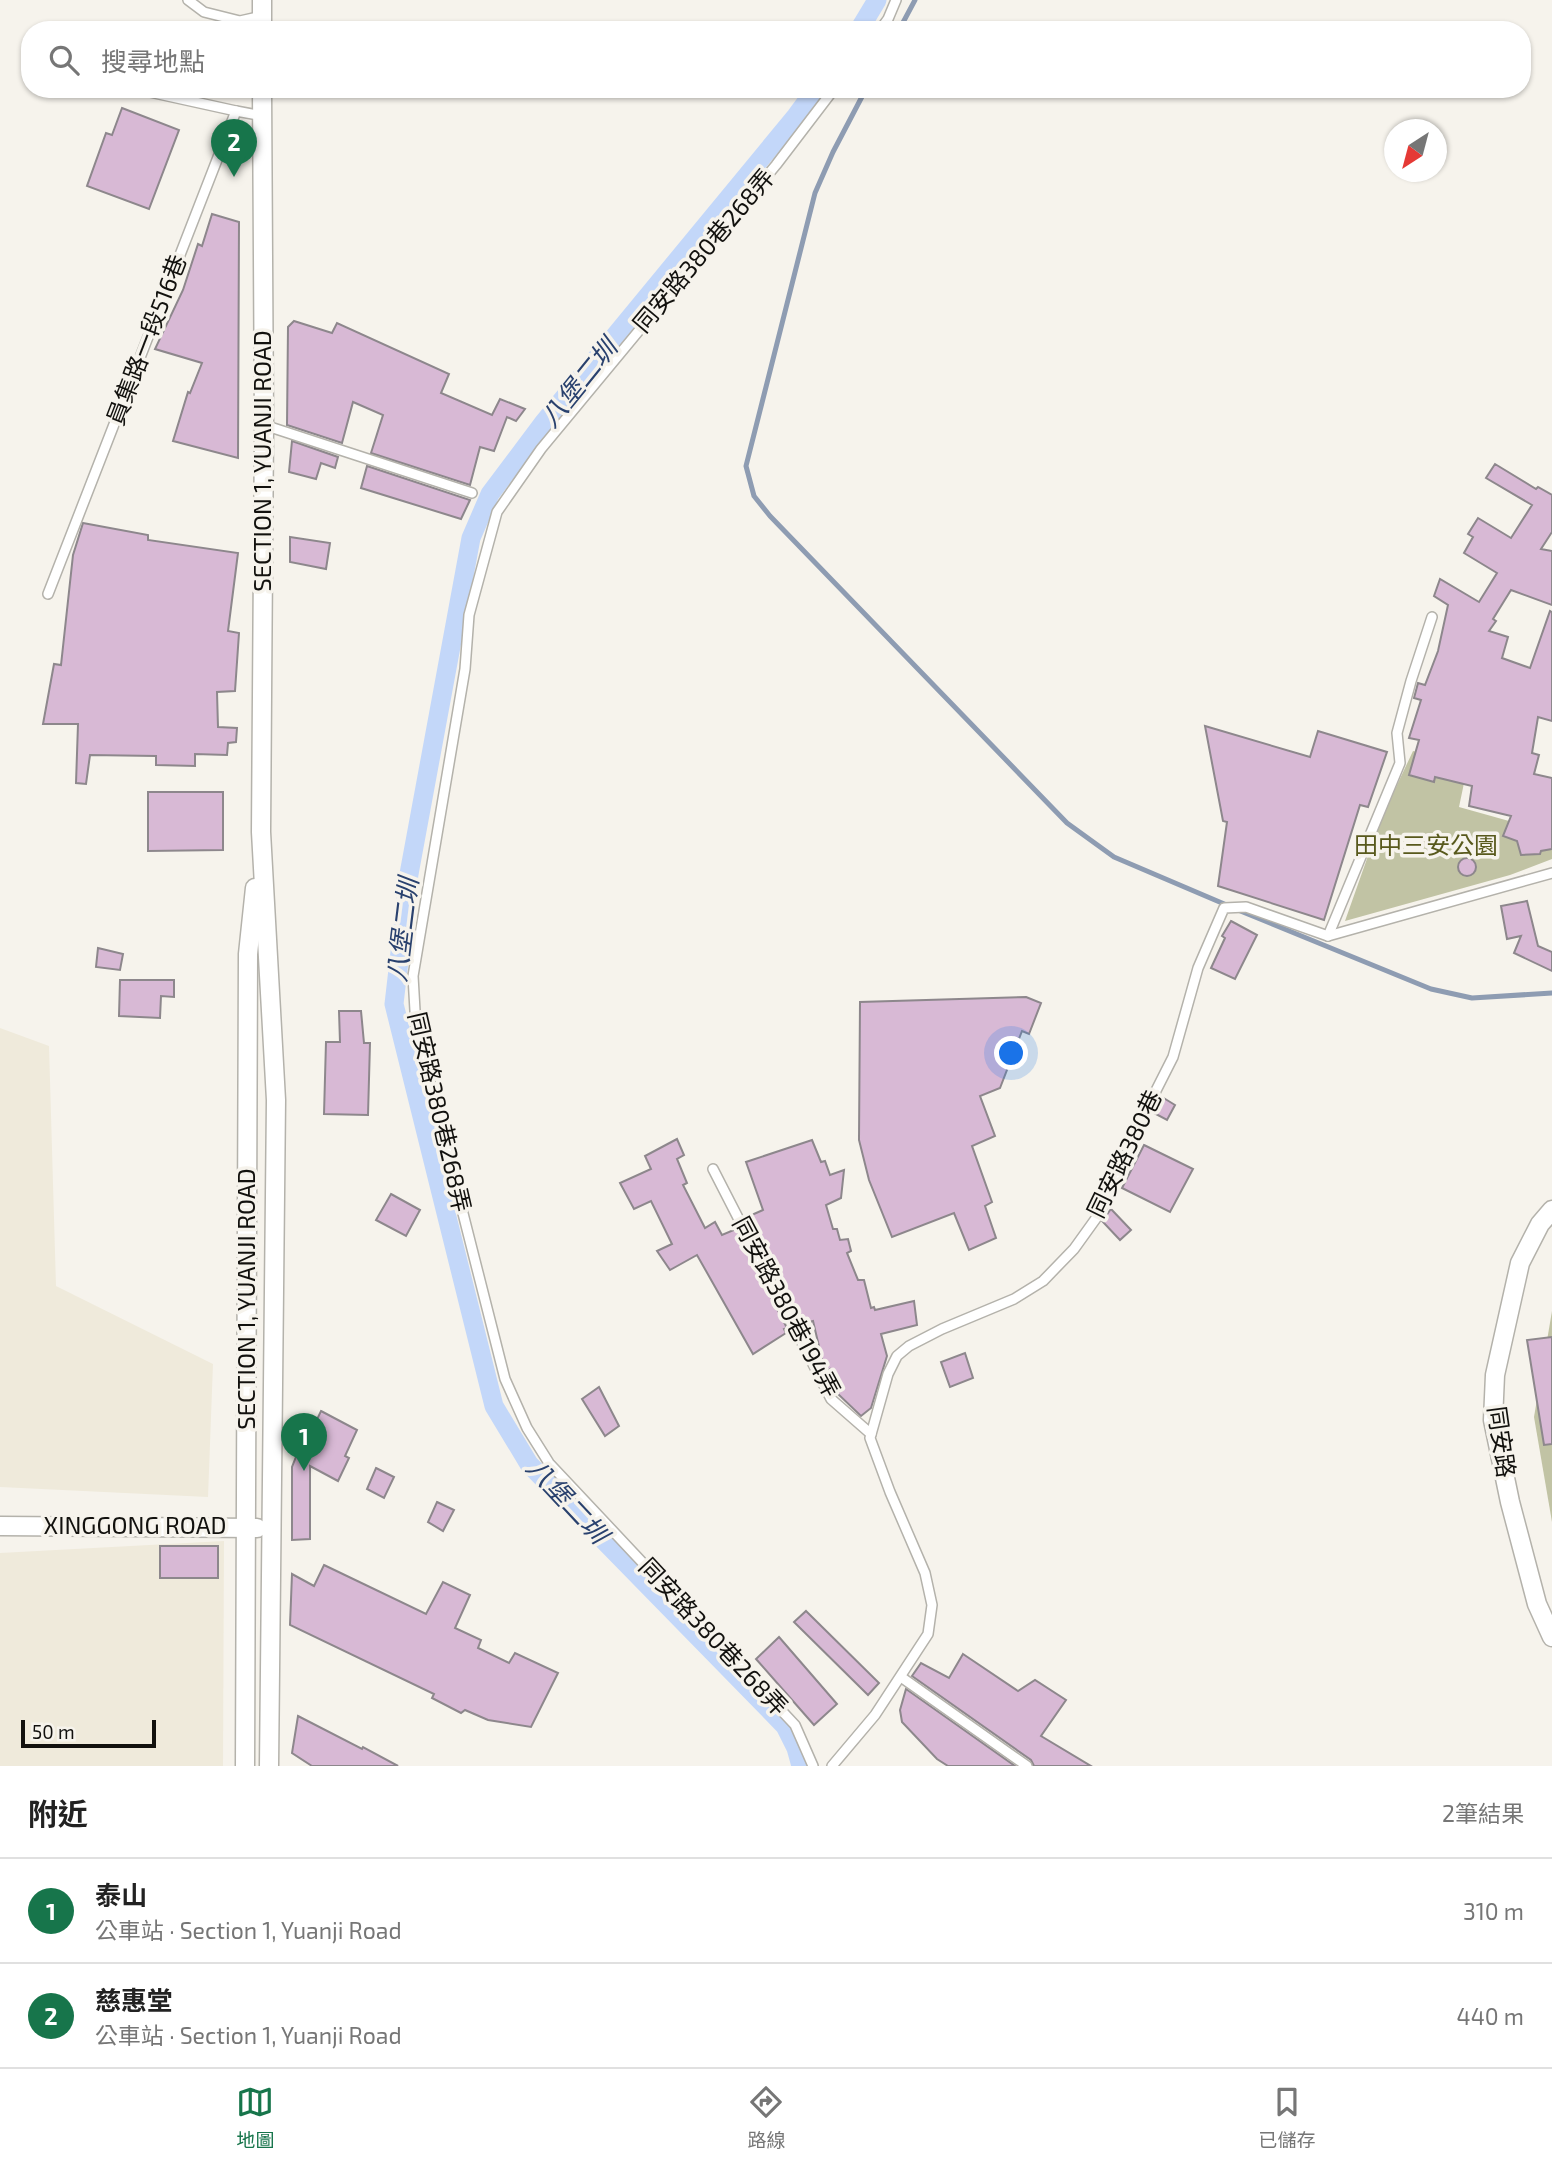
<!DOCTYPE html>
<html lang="zh-TW">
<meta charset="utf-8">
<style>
body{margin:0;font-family:"Exo 2","Noto Sans TC",sans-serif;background:#f2f2f2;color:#222}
.compass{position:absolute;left:1384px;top:119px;width:63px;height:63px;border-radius:50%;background:#fff;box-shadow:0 2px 5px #0004;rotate:216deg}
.scale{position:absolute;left:21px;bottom:18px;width:135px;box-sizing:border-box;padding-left:7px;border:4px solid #12110e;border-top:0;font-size:19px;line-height:24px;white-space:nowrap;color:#12110e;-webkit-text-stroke:5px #f6f3ec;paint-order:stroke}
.you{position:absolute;left:1012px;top:1054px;width:24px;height:24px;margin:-18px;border:5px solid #fff;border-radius:50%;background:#1a73e8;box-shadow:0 0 0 10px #1a73e833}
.badge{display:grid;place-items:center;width:46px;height:46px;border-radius:50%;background:#17754b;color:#fff;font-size:23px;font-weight:700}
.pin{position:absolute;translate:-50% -58px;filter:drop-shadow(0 2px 4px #0008)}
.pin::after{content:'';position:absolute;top:37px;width:24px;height:21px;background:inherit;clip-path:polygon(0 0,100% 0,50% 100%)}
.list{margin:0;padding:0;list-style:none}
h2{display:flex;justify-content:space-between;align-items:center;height:91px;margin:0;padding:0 28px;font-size:30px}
h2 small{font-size:23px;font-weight:400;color:#767676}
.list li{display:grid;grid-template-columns:46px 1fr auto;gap:21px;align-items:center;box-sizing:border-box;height:105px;padding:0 28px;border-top:2px solid #e0e0e0}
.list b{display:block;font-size:26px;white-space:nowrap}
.list p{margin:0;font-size:23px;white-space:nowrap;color:#767676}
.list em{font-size:23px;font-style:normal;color:#767676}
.icon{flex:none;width:38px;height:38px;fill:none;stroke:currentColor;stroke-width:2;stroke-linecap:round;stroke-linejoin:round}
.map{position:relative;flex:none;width:1552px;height:1766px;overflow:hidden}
.search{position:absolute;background:#fff;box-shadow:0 2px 5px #0004;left:21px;right:21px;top:21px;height:77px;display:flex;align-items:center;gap:18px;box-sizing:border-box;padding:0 24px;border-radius:28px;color:#767676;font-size:26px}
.sheet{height:301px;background:#fff}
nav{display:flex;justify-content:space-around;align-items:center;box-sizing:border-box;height:98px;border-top:2px solid #e0e0e0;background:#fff;font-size:19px;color:#767676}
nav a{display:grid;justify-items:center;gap:4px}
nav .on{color:#17754b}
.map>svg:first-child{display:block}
.built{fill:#efeadb}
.green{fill:#c1c3a4}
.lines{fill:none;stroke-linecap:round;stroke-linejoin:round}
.stream{stroke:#8e9cb2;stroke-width:5}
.canal{stroke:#c3d7f9;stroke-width:19}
.building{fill:#d8b9d5;stroke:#8d878c;stroke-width:2}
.lane-casing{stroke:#b4b2ab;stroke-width:12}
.street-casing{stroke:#b4b2ab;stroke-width:21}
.lane{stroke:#fff;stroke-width:9}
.street{stroke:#fff;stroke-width:18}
.labels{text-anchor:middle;stroke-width:7;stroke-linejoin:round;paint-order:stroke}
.street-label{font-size:24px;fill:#12110e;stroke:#f6f3ec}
.park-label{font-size:24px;fill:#58591c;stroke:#f6f3ec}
.water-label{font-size:26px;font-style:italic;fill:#29416e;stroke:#f6f3ec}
</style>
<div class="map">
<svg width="1552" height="1766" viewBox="0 0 1552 1766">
<rect width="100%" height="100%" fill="#f6f3ec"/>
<g class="built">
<path d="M0,1028l49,18 7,240 157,78 -5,133 -208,-10z"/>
<path d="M224,1541l-1,225h-223v-213z"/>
</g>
<g class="green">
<path d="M1413,751l55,13 -9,43 93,26v26l-42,16 -165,46 36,-102z"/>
<path d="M1552,1311v211l-18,-105z"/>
</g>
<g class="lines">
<g class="stream">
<path d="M899,30l16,-30"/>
<path d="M866,89l-33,63 -18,41 -69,273 8,30 16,20 297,307 47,34 115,49"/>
<path d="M1238,910l193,79 41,9 80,-5"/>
</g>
<g class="canal">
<path d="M859,30l18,-30"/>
<path d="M801,1766l-5,-18 -11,-22 -256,-262 -35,-58 -100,-402 15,-130 62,-336 19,-44 54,-72 252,-306 20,-27"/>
</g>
</g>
<g class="building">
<path d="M122,108l57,22 -30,79 -62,-23 19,-53 6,2z"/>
<path d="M212,214l27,8 -1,236 -65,-17 15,-49 2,1 12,-30 -47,-14 28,-59 15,-46 4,2z"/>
<path d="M294,321l38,12 5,-10 112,51 -8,19 51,22 8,-16 25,10 -9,12 -9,-4 -13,34 -14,-4 -10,38 -99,-32 12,-38 -30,-13 -11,41 -55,-18 1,-98z"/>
<path d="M292,441l46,16 -3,11 -14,-5 -5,16 -27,-7z"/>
<path d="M1495,464l41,25 2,-2 14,8v37l-11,17 11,2v54l-41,-15 -18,29 3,2 -7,10 19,6 -6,21 28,10 20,-57 2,1v109l-14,-4 -6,36 7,2 -5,19 18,4v71l-11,2 -1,3 -19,1 -4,-14 -14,-5 8,-20 -42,-10 3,-20 -37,-9 -1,5 -25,-7 10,-35 -10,-2 12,-38 -7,-2 4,-15 7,2 13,-34 10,-46 -14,-9 6,-17 39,23 18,-29 -33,-20 9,-16 -5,-3 10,-16 33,20 21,-33 -46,-27z"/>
<path d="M367,466l103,34 -9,19 -100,-31z"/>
<path d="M83,523l65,12v5l90,13 -10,78 11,2 -4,58 -18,1 1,35 19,1 -1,14 -8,1 -1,12 -32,-1v12l-39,-1v-9l-66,-1 -4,29 -10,-1 2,-59h-35l11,-60 7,1 12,-110z"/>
<path d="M290,537l40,6 -4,26 -36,-7z"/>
<path d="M1205,726l105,31 8,-26 69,21 -19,55 -8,-2 -36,115 -106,-34 9,-64 -4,-1z"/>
<path d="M148,792h75v58l-75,1z"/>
<circle cx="1467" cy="867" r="9"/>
<path d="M1527,901l11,45 14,6v19l-38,-18 7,-17 -14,3 -6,-33z"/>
<path d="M1231,921l26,14 -22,44 -24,-11 14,-30 -3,-2z"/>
<path d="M98,948l25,6 -3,16 -24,-3z"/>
<path d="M120,980h54v17l-13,-1 -1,22 -41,-2z"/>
<path d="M1026,997l15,6 -12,31 -7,-3 -22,57 -20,8 15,40 -23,10 20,56 -7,4 11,32 -27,12 -15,-37 -62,24 -23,-57 -10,-40 1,-138z"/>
<path d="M339,1011h22l3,32h6l-2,72 -44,-1 2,-72h14z"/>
<path d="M1162,1097l13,8 -8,15 -13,-7z"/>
<path d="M677,1139l7,16 -7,4 10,24 -4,2 22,43 10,-6 7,13 14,-6 51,99 -3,1 2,4 -33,21 -56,-99 -27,15 -13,-19 15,-7 -21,-43 -17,8 -14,-26 31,-14 -6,-13z"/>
<path d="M812,1140l9,22 4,-1 5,14 14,-5 -3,28 -15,7 7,24h4l3,11 8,-1 3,12 -4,2 11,27h6l7,28 3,-1 1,3 39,-9 3,24 -36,9 6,22 -16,52 -10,8 -24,-23 -7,-24 -5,3 -12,-51 -12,3 -54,-107 16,-7 -17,-48z"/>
<path d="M1144,1145l49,24 -23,43 -48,-24z"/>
<path d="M391,1194l29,16 -14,26 -30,-16z"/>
<path d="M1111,1209l20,21 -11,10 -18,-19z"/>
<path d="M1552,1337v107l-8,1 -17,-105z"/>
<path d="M965,1353l8,25 -23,9 -9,-25z"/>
<path d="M599,1387l20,39 -14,10 -23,-37z"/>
<path d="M321,1411l36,19 -12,26 4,2 -11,23 -28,-15v73l-18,1v-73l17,-43v12z"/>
<path d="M376,1468l18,9 -10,21 -17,-9z"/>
<path d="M437,1502l17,8 -11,21 -15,-9z"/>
<rect x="160" y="1546" width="58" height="32"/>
<path d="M324,1565l102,49 17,-32 27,13 -15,33 26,12 -3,8 31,15 6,-10 43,20 -27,54 -43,-7 -23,-10 -4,3 -29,-15 2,-4 -144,-69 2,-51 22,12z"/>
<path d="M806,1611l73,72 -11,12 -74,-73z"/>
<path d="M779,1637l58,67 -23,21 -58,-66z"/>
<path d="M963,1654l55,37 17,-11 31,20 -25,36 50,30h-57l-3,-6 -119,-84 9,-13 28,15z"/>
<path d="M906,1689l109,77h-67l-11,-7 -35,-37 -2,-12z"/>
<path d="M298,1716l64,33 1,-2 35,19h-86l-20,-13z"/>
</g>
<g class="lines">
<defs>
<g id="lane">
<path d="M188,0l16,12 36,9 22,-5"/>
<path d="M880,30l8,-11 8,-19"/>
<path d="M136,89l100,22"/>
<path d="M264,425l208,68"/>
<path d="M48,594l188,-483 27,5"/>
<path d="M1328,936l72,-173 -3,-30 14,-52 21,-64"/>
<path d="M713,1169l118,230 40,35"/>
<path d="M901,1677l126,89"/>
<path d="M813,1766l-18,-41 -246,-262 -22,-35 -22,-49 -89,-351 -3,-52 52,-307 4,-54 28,-103 44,-63 235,-284 58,-76"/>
<path d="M832,1766l43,-51 53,-81 4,-29 -7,-32 -35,-81 -20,-54 18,-64 9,-18 12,-10 33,-17 72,-30 29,-18 31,-32 23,-32 24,-46 12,-35 40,-79 25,-89 26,-60 22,-1 82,29 224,-63"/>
</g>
<g id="street">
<path d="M262,30v-30"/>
<path d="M262,89l2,336 -3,407 15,268 -7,666"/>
<path d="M1552,1210l-12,14 -20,39 -25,112 -2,45 17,82 27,102 15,33"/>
<path d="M0,1526l257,2"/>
<path d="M245,1766l3,-812 7,-66"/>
</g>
</defs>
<use href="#lane" class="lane-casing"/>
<use href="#street" class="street-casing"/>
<use href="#lane" class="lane"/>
<use href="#street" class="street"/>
</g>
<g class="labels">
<g class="street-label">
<text transform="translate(704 251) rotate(-50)" y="8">同安路380巷268弄</text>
<text transform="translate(147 340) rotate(-69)" y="8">員集路一段516巷</text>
<text transform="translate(263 461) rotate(-90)" y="8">SECTION 1, YUANJI ROAD</text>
<text transform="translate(439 1112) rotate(77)" y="8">同安路380巷268弄</text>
<text transform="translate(1125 1154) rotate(-64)" y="8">同安路380巷</text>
<text transform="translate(247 1299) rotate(-90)" y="8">SECTION 1, YUANJI ROAD</text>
<text transform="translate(786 1307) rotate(62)" y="8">同安路380巷194弄</text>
<text transform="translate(1501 1442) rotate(82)" y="8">同安路</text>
<text x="135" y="1534">XINGGONG ROAD</text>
<text transform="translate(713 1637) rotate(47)" y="8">同安路380巷268弄</text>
</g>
<g class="park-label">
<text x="1426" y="854">田中三安公園</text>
</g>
<g class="water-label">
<text transform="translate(579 383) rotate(-51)" y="9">八堡二圳</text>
<text transform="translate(403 930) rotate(-83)" y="9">八堡二圳</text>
<text transform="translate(567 1501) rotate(47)" y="9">八堡二圳</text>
</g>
</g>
</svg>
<svg class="compass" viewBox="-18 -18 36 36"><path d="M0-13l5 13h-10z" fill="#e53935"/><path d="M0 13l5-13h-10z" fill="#767676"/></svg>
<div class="scale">50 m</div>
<div class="you"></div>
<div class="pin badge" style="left:304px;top:1471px">1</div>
<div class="pin badge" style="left:234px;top:177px">2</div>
<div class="search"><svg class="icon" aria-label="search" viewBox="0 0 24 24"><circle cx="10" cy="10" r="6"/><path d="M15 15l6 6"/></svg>搜尋地點</div>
</div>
<section class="sheet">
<h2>附近<small>2筆結果</small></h2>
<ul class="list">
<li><span class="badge">1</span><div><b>泰山</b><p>公車站 · Section 1, Yuanji Road</p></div><em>310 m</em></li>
<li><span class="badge">2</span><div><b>慈惠堂</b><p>公車站 · Section 1, Yuanji Road</p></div><em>440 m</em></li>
</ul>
</section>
<nav>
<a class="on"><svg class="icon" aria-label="map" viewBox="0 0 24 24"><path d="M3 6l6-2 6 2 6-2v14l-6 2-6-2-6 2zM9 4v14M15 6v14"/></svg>地圖</a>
<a><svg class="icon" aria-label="directions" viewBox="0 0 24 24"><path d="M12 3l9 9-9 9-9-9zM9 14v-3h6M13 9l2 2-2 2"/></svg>路線</a>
<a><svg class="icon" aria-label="saved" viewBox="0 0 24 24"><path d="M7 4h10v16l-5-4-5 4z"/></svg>已儲存</a>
</nav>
